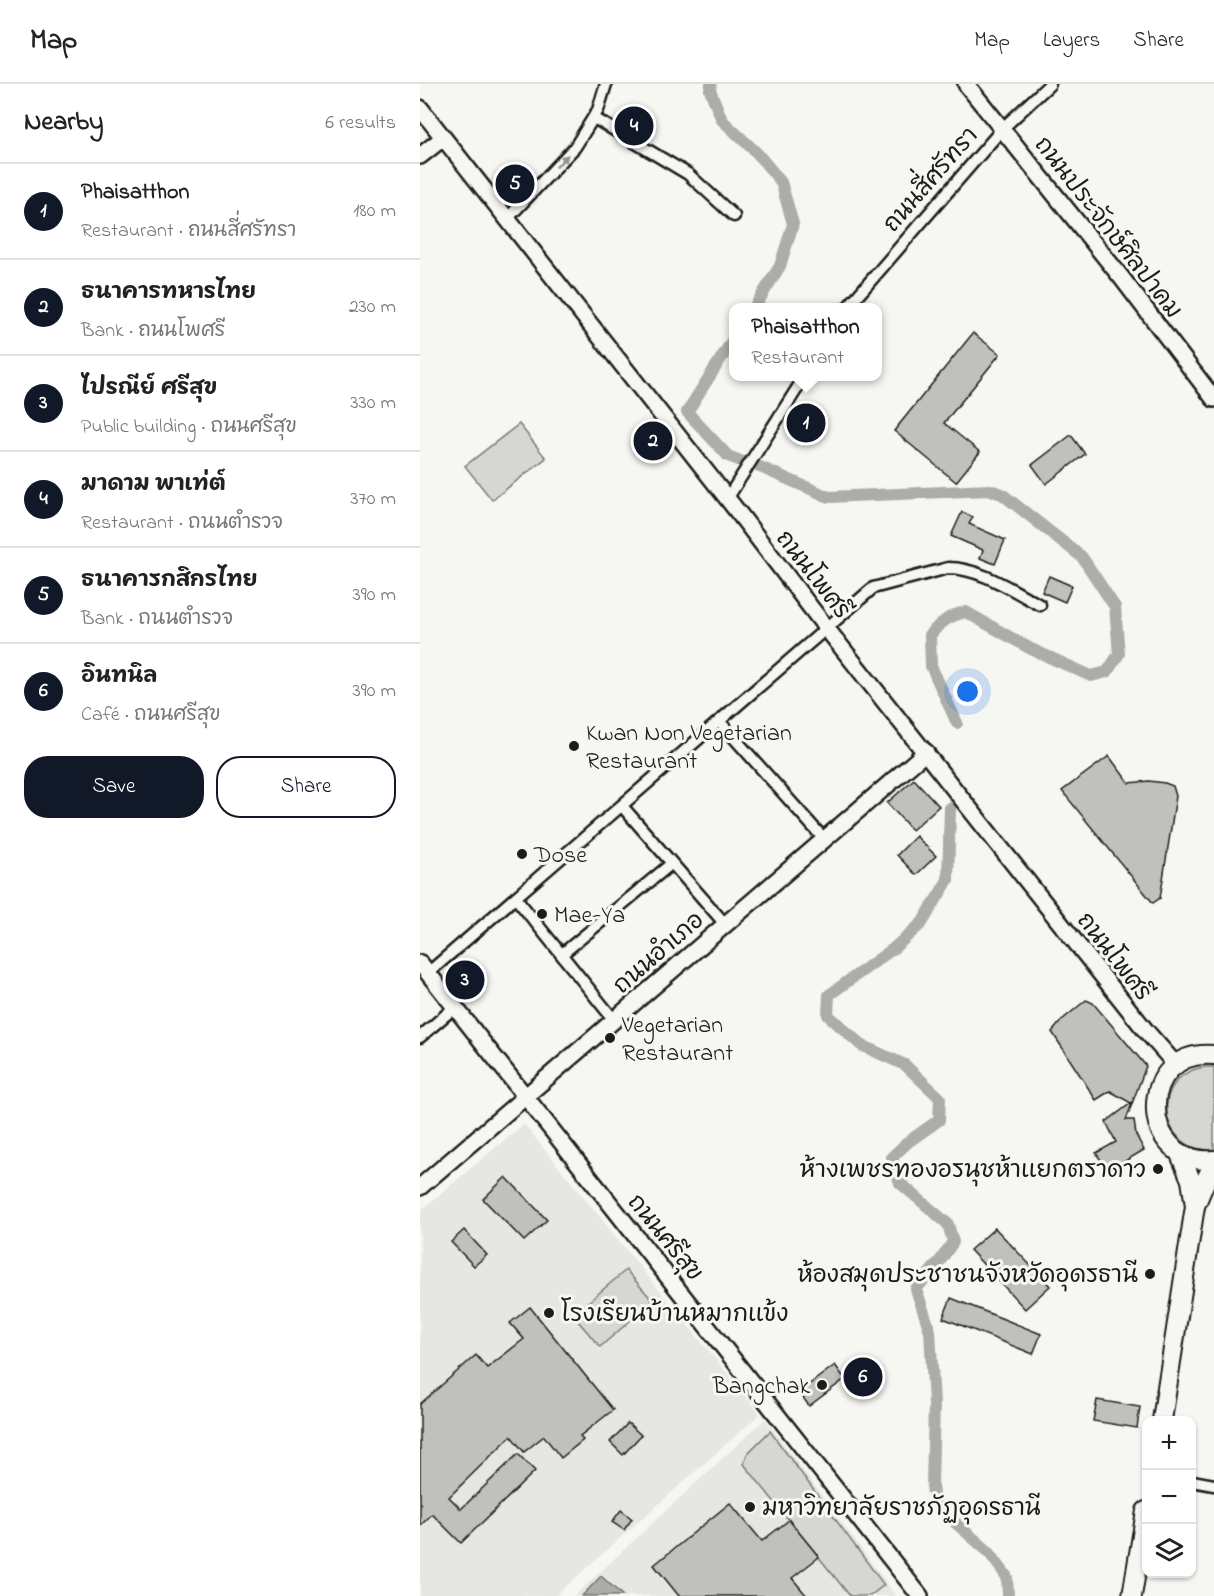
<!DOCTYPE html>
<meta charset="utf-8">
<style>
body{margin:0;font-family:"Indie Flower","Playpen Sans Thai",sans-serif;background:#f6f6f6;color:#222}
.controls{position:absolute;right:18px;bottom:18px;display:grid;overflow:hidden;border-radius:12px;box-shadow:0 2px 4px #0004}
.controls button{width:54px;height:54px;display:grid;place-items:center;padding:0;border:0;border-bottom:2px solid #e0e0e0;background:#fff;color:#222;font:30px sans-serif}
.you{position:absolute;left:548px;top:608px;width:21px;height:21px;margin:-15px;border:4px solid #fff;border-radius:50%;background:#1a73e8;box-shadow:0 0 0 9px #1a73e833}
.badge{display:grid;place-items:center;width:39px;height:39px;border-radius:50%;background:#111827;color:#fff;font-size:20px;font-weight:700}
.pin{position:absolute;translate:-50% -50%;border:3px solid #fff;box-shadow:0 2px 6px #0006}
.popup{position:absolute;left:309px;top:219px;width:153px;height:78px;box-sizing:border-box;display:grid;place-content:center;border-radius:12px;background:#fff;filter:drop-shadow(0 2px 4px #0005);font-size:20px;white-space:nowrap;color:#767676}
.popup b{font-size:22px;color:#222}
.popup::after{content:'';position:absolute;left:50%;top:100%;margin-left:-12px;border:12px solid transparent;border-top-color:#fff}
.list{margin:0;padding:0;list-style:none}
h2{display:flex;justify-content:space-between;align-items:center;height:78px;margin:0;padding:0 24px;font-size:26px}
h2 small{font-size:20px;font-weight:400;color:#767676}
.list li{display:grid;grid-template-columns:39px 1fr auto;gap:18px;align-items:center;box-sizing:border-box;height:96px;padding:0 24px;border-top:2px solid #e0e0e0}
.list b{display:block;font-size:22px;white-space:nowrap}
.list p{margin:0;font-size:20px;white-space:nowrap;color:#767676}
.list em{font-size:20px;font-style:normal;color:#767676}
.actions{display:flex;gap:12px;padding:18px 24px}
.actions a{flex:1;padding:14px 0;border:2px solid #111827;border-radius:24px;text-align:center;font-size:21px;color:#111827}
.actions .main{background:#111827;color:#fff}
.icon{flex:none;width:33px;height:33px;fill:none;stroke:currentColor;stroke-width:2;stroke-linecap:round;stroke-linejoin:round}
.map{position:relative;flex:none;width:794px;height:1512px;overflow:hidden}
header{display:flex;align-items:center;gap:36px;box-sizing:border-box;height:84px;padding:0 30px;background:#fff;border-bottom:2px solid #e0e0e0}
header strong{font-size:28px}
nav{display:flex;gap:33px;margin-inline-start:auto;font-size:21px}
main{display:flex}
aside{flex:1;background:#fff}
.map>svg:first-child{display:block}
.built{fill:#e6e6e2}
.green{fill:#d6d6d2;stroke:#797977;stroke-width:1.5}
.water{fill:#acaca9;stroke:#727271;stroke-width:1.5}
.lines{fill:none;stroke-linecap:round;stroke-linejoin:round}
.canal{stroke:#acaca9;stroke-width:12}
.building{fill:#c0c0bd;stroke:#1c1c1c;stroke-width:1.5}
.street-casing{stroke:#1c1c1c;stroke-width:15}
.secondary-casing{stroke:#1c1c1c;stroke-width:20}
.primary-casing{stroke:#1c1c1c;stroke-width:22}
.street{stroke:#f6f6f2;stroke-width:10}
.secondary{stroke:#f6f6f2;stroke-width:15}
.primary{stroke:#f6f6f2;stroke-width:18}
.oneway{fill:#949492}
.poi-dot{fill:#1c1c1c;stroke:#f6f6f2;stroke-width:2}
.labels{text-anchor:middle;stroke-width:6;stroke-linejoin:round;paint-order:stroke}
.street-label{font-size:24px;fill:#1c1c1c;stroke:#f6f6f2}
.poi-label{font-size:24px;fill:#1c1c1c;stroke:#f6f6f2;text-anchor:start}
</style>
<header>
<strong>Map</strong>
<nav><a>Map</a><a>Layers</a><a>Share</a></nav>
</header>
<main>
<aside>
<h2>Nearby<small>6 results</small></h2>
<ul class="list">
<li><span class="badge">1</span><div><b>Phaisatthon</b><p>Restaurant · ถนนสี่ศรัทรา</p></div><em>180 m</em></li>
<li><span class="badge">2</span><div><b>ธนาคารทหารไทย</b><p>Bank · ถนนโพศรี</p></div><em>230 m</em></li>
<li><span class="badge">3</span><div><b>ไปรณีย์ ศรีสุข</b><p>Public building · ถนนศรีสุข</p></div><em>330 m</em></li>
<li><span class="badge">4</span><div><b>มาดาม พาเท่ต์</b><p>Restaurant · ถนนตำรวจ</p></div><em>370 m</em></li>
<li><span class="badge">5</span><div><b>ธนาคารกสิกรไทย</b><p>Bank · ถนนตำรวจ</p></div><em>390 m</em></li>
<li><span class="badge">6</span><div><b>อินทนิล</b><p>Café · ถนนศรีสุข</p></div><em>390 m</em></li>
</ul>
<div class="actions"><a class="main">Save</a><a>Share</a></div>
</aside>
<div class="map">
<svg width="794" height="1512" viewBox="0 0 794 1512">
<rect width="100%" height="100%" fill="#f6f6f2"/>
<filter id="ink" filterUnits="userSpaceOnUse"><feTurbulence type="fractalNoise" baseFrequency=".0167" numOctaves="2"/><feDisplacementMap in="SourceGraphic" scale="12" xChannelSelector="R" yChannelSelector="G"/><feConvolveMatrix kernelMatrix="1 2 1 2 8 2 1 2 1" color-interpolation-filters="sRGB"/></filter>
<g filter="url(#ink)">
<g class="built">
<path d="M104,1040l236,290 -205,182h-135v-385z"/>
<path d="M345,1335l131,177h-322z"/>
</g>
<g class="green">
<path d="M99,340l27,34 -54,42 -27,-34z"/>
<path d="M786,983h8v83c-58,3 -65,-77 -8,-83z"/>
<path d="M206,1186l27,31 -53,46 -27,-32z"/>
<path d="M350,1347l114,154 -14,11h-20l-106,-132 3,-10z"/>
</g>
<path class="water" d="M181,1492l22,20h-41z"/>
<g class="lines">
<g class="canal">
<path d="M291,0l-1,6 12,30 35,33 24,29 12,42 -13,42 -26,42"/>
<path d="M314,254l-47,74 41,44 13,5"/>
<path d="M340,383l69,30 161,-7 12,4 80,63 33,50 4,47 -12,18 -16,4 -60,-27 -65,-37c-16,3 -25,10 -36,23l1,31 26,57"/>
<path d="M530,724l-2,72 -26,43 -28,25 -65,47 -1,20 33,30 44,20 35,33 -1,22 -31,22 -16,15 8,26 48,41 5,18 -13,19 -24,28 14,42 4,73 -2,82 2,15 16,17 39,34 18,25 1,19"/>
</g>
</g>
<g class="building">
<path d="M553,249l27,21 -56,69 36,29 -24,30 -62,-51z"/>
<path d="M651,351l14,19 -39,30 -14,-19z"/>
<path d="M542,428l11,5 -4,7 36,16 -10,24 -15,-6 3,-8 -32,-14z"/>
<path d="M629,492l23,10 -7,16 -23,-10z"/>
<path d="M689,672l20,27 20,-2 16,2 8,3 3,10 -16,102 -7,5 -91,-112z"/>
<path d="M494,695l25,27 -27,24 -25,-27z"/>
<path d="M496,752l20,20 -20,19 -19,-20z"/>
<path d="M666,916l7,3 53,63 -20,54h8l2,15 8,15 -36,21 -12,-18 20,-11 -10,-20 25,-19 -21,-12 -14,9 -44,-68 10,-12z"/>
<path d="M86,1093l41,43 -23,21 -41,-42z"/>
<path d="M575,1144l55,58 -25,23 -55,-59z"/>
<path d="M44,1146l23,25 -13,11 -23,-24z"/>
<path d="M531,1214l90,36 -8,20 -90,-36z"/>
<path d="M110,1223l83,103 -33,26 3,4 -22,18 -17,-22 -20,16 -13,-16 -62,61 12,12 57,-55 17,17 -74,72 -29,-29 -12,12v-122l56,-49 11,13 37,-29 -14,-16z"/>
<path d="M415,1281l10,14 -36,27 -10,-14z"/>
<path d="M677,1316l43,7 -3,21 -44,-7z"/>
<path d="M208,1339l13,12 -18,20 -13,-13z"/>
<path d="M310,1419l32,38 27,-21 30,37 -27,21 15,18h-128l-25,-31z"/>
<path d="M201,1426l11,9 -8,11 -12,-8z"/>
</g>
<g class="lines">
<defs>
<g id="street">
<path d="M174,34l94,56 46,42"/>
<path d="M87,135l68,-72 23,-37 8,-26"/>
<path d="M427,224l156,-180 47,-44"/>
<path d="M307,415l78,-123"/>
<path d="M300,638l104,117"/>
<path d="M202,722l103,118"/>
<path d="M96,814l98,122"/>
<path d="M142,870l109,-90"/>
<path d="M8,889l445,-385 75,-20c32,0 64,22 92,37"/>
<path d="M0,953l35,-30"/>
<path d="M772,1397l22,4"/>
</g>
<g id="secondary">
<path d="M546,0l155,193 93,122"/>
<path d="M0,24l321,408 86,113 319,402 30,34"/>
<path d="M0,72l23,-18"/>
<path d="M0,879l500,633"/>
<path d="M0,1103l506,-435"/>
</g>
<g id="primary">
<path d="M794,971c-78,-7 -77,111 0,105"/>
<path d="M759,1068l12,28 4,26"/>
<path d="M742,1336l33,-214 13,-31 6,-8"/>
<path d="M712,1512l14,-85"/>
</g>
</defs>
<use href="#street" class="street-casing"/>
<use href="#secondary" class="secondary-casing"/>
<use href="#primary" class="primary-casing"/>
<use href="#street" class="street"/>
<use href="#secondary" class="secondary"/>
<use href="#primary" class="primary"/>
</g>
<defs><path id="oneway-solid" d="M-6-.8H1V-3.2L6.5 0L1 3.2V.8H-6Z" transform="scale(1.5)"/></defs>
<use class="oneway" href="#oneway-solid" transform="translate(142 77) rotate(-46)"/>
</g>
<g class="poi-dot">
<circle cx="154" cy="662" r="6"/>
<circle cx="102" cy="770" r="6"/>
<circle cx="122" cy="830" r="6"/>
<circle cx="190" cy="954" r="6"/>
<circle cx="738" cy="1085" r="6"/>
<circle cx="730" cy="1190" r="6"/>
<circle cx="129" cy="1229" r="6"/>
<circle cx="402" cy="1301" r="6"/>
<circle cx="330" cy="1423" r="6"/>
</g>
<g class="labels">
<g class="street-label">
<text transform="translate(510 95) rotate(-49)" y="8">ถนนสี่ศรัทรา</text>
<text transform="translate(689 143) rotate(52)" y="8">ถนนประจักษ์ศิลปาคม</text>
<text transform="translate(394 490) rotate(52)" y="8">ถนนโพศรี</text>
<text transform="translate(238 868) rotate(-41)" y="8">ถนนอำเภอ</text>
<text transform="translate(695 872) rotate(52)" y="8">ถนนโพศรี</text>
<text transform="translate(246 1153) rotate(51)" y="8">ถนนศรีสุข</text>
</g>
<g class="poi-label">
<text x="166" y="656">Kwan Non Vegetarian<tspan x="166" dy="28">Restaurant</tspan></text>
<text x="114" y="778">Dose</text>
<text x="134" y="838">Mae-Ya</text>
<text x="202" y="948">Vegetarian<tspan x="202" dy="28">Restaurant</tspan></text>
<text x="726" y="1093" text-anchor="end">ห้างเพชรทองอรนุชห้าแยกตราดาว</text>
<text x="718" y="1198" text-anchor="end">ห้องสมุดประชาชนจังหวัดอุดรธานี</text>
<text x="141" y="1237">โรงเรียนบ้านหมากแข้ง</text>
<text x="390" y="1309" text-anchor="end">Bangchak</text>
<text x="342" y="1431">มหาวิทยาลัยราชภัฏอุดรธานี</text>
</g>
</g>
</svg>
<div class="controls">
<button>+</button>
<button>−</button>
<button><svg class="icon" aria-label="layers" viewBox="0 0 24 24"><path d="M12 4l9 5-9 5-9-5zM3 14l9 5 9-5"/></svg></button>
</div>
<div class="you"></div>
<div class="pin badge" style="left:386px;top:339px">1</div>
<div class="popup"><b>Phaisatthon</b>Restaurant</div>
<div class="pin badge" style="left:233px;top:357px">2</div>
<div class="pin badge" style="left:45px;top:896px">3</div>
<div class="pin badge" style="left:214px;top:42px">4</div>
<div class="pin badge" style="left:95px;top:100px">5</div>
<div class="pin badge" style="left:443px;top:1293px">6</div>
</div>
</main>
